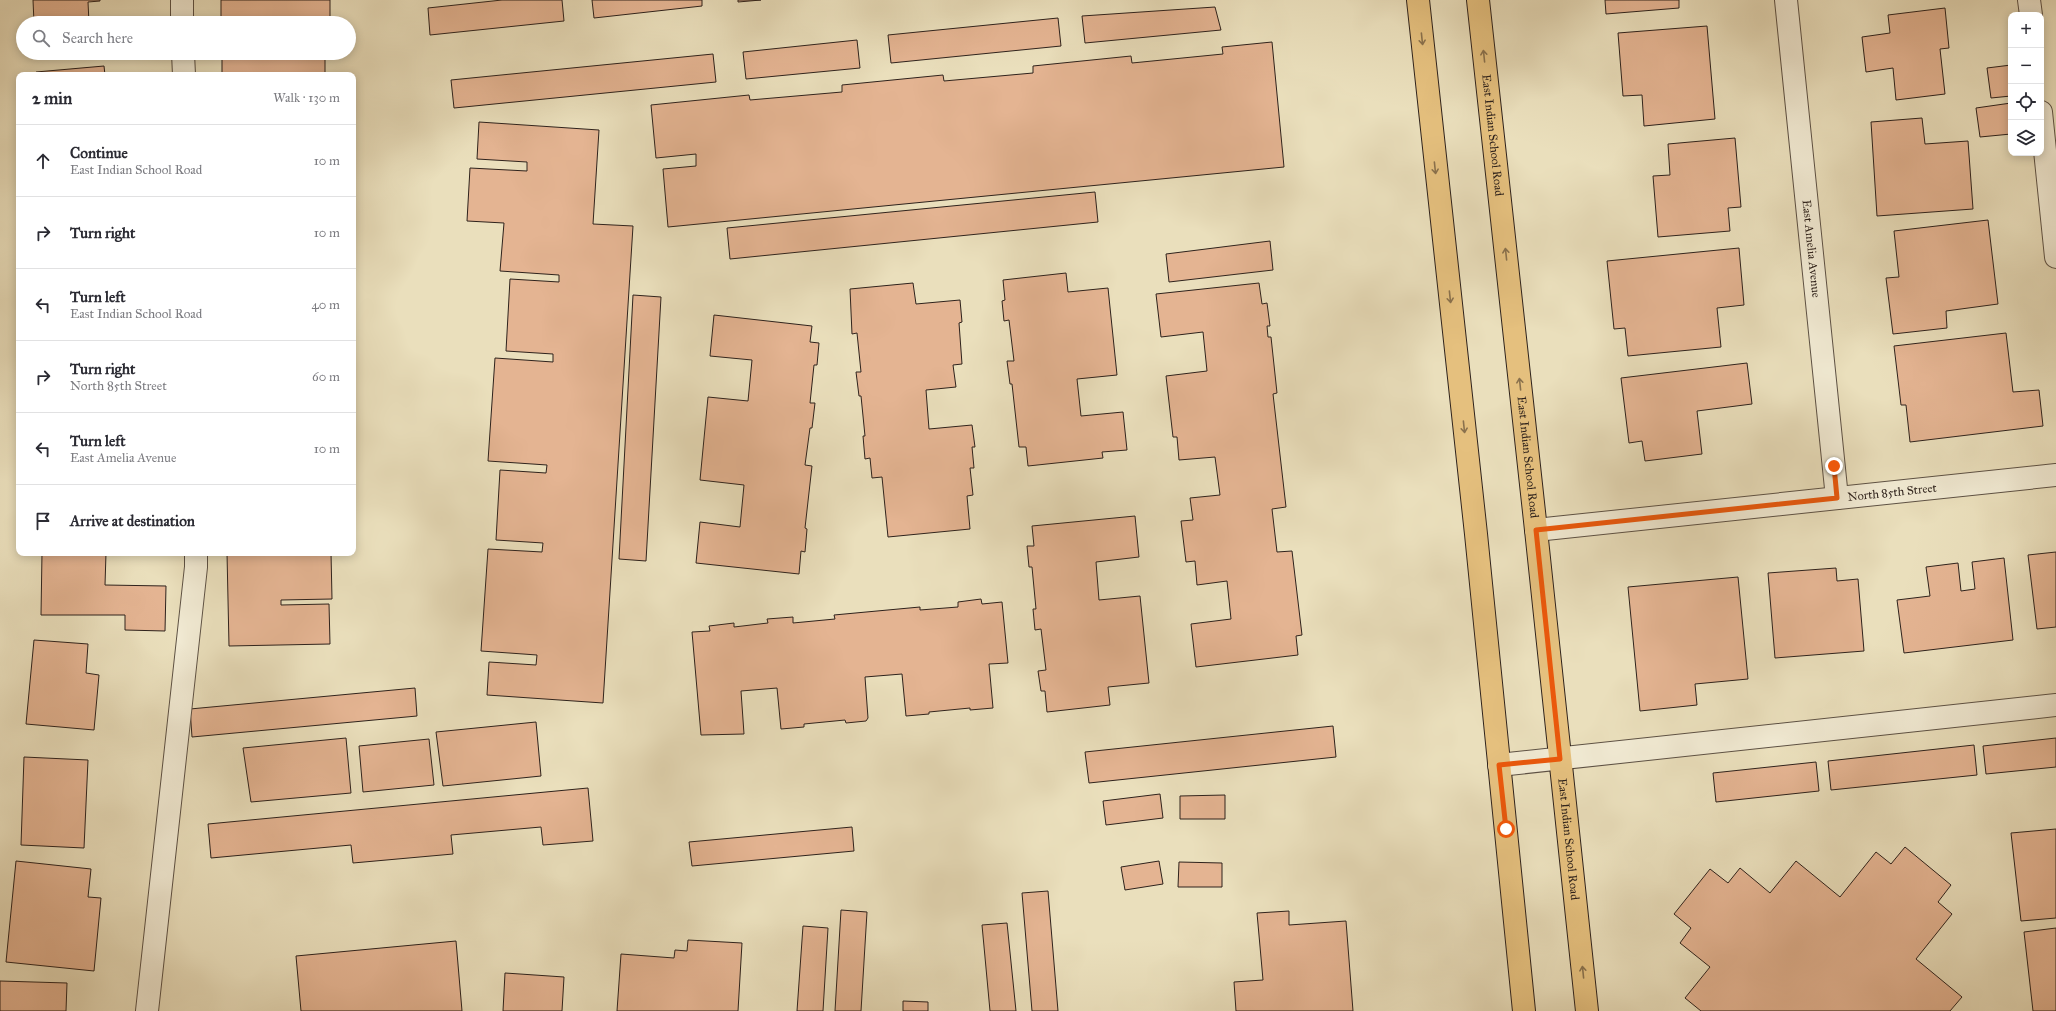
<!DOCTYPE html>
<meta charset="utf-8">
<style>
body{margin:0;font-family:"IM FELL Great Primer",serif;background:#f2f2f3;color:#2b2b33}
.controls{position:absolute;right:12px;top:12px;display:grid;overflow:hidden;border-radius:8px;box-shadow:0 2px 10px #0003}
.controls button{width:36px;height:36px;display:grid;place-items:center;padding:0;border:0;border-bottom:1px solid #e1e1e2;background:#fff;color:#2b2b33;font:20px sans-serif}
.stop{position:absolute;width:12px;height:12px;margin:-9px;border:3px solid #ea580c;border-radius:50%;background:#fff}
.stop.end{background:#ea580c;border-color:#fff;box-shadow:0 1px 4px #0008}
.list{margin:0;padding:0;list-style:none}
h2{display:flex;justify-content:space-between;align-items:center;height:52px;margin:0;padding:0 16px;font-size:17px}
h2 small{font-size:13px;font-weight:400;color:#7c7c81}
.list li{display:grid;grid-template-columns:26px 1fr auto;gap:12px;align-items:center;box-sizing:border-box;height:72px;padding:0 16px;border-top:1px solid #e1e1e2}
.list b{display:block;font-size:15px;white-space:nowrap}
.list p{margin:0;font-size:13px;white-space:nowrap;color:#7c7c81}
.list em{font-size:13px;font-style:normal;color:#7c7c81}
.icon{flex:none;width:22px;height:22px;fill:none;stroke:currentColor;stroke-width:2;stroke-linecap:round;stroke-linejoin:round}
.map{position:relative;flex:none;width:2056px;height:1011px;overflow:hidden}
.search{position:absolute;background:#fff;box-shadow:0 2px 10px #0003;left:16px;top:16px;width:340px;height:44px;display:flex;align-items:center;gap:10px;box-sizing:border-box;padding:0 14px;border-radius:22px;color:#7c7c81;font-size:15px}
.panel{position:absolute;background:#fff;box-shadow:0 2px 10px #0003;left:16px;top:72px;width:340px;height:484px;border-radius:8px}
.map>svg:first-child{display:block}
.building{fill:#e4b492;stroke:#2e221c}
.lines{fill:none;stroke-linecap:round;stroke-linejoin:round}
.minor-casing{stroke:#5d5144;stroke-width:24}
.major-casing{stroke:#2e221c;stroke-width:24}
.minor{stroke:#f1ead3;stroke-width:22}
.major{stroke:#e5c07e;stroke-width:22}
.oneway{stroke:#8a714d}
.route{stroke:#ea580c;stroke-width:5}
.labels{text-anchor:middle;stroke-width:3;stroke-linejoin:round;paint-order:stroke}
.street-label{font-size:12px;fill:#2e221c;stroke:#f1ead3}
</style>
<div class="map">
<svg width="2056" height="1011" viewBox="0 0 2056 1011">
<rect width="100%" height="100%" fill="#eadfbc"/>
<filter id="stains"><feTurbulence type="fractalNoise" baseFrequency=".005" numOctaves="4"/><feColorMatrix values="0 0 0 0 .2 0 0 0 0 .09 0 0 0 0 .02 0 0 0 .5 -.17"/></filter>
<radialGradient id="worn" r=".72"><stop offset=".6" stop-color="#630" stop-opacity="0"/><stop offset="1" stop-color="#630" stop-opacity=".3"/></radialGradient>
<g class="building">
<path d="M33,0h67v1l-12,1 1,21h-55z"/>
<rect x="221" y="0" width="109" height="23"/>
<path d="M502,0h60l2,21 -134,14 -2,-27z"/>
<path d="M592,0h110v6l-108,12z"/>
<path d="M738,0h23l-23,2z"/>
<path d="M1605,0h74v8l-73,6z"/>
<path d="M1215,7l6,23 -136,13 -3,-27z"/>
<path d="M1945,8l4,40 -9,1 5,45 -49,6 -3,-32 -27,4 -4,-35 28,-4 -2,-18z"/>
<path d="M1058,18l3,28 -170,17 -3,-28z"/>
<path d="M1707,26l8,93 -71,7 -2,-31 -19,1 -5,-63z"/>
<path d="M857,40l3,28 -114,11 -3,-27z"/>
<path d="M1272,42l12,125 -616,60 -5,-58 33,-3v-12l-40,4 -5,-53 98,-10 1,5 92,-8v-7l101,-10 1,6 89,-8v-7l98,-10 1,7 91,-9 -1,-7z"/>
<path d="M209,53h116v22h-103v-21z"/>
<path d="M713,54l3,28 -262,26 -3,-28z"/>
<path d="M2011,65v31l-20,2 -4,-30z"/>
<path d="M104,66l1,9h-68l-1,-3z"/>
<path d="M2011,103v31l-31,3 -4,-29z"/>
<path d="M1922,118l3,26 43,-3 5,68 -96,7 -6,-94z"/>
<path d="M479,122l120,8 -6,94 40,2 -30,477 -116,-8 2,-33 47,3 1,-10 -56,-4 7,-102 54,3 1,-9 -47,-3 4,-70 46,3 1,-8 -59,-4 7,-103 58,4v-8l-47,-3 4,-72 49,3v-7l-59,-4 4,-48 -37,-2 3,-53 57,3v-9l-50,-3z"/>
<path d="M1735,138l6,69 -13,1 2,23 -72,6 -5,-61 17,-1 -2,-31z"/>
<path d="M1095,192l3,30 -368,37 -3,-31z"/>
<path d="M1988,220l10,84 -52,7 1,17 -54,6 -7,-56 13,-1 -5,-46z"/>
<path d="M1270,241l3,29 -104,12 -3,-28z"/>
<path d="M1739,248l5,57 -27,3 4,39 -93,9 -3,-28 -11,1 -7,-68z"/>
<path d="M1066,273l2,19 40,-4 9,87 -40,4 4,37 42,-4 4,38 -25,2 1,6 -75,8 -2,-19h-7l-7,-63h-2l-3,-23h7l-5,-41 -5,1 -2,-20 3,-1 -2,-20z"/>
<path d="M913,283l3,21 44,-4 2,22 -3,1 3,41 -9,1 3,22 -30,3 3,39 43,-4 3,22h-3l2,21h-4l3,27 -6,1 3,33 -82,8 -6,-60 -10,1 -2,-20 -5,1 -2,-23h2l-4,-40h-2l-3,-24h5l-4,-39 -5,1 -2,-45z"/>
<path d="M1259,283l3,21 5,-1 3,23h-3l1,11h3l6,56 -4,1 13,113 -14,2 5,43 15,-1 10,84 -6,1 2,19 -102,12 -5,-43 40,-5 -4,-38 -30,4 -2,-24 -9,1 -5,-41 12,-1 -3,-22 30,-3 -5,-38 -36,3 -2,-23h-4l-7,-61 41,-5 -4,-39 -42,5 -5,-43z"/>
<path d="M633,295l28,2 -15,264 -27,-2z"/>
<path d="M714,315l98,11 -2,16 9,1 -2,22h-3l-4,38h5l-3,25h-2l-5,37 7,1 -7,62 2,1 -2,23 -4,-1 -2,23 -103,-11 4,-41 40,5 4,-42 -44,-5 8,-83 40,4 4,-41 -42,-4z"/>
<path d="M2006,333l7,59 26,-2 4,36 -133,16 -4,-37h-5l-7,-59z"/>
<path d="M1747,363l5,41 -55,7 5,43 -57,7 -3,-20 -13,2 -8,-65z"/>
<path d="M1135,516l4,41 -43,5 3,38 41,-4 9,87 -41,4 2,18 -63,7 -2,-21h-4l-3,-20 8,-1 -5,-41 -6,1 -2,-21h3l-4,-42h-3l-2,-21h7l-2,-20z"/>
<path d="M2056,552v75l-19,2 -9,-74z"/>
<path d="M42,553h64l-1,32 61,1 -1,45 -40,-1v-15h-84z"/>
<path d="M227,553h104l1,46 -51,1v5l48,-1 1,40 -101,2z"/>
<path d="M2004,558l9,82 -109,13 -7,-53 33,-4 -4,-29 32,-4 3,28 14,-2 -3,-27z"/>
<path d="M1836,568l1,13 21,-2 6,72 -89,7 -7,-85z"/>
<path d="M1738,577l10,102 -53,5 2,21 -57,6 -12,-124z"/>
<path d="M981,599l1,5 20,-2 6,61 -19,1 4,44 -23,2v-2l-41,4v2l-23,2 -4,-42 -37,3 3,41 -2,3 -20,2 -1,-3 -41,4v3l-23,2 -4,-41 -36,3 3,43 -43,1 -9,-103 18,-1 -1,-5 25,-3v4l34,-4 -1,-4 26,-2v6l42,-4 -1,-4 86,-8v3l38,-3v-5z"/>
<path d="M34,640l54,4 -2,29 13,2 -5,55 -68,-6z"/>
<path d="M415,688l2,28 -225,21 -2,-28z"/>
<path d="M536,722l5,54 -98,10 -7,-54z"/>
<path d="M1333,726l3,31 -247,26 -4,-31z"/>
<path d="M346,738l5,55 -100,9 -8,-54z"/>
<path d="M2056,738v29l-70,7 -3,-28z"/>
<path d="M429,739l5,46 -71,7 -4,-46z"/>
<path d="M1974,745l3,30 -146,15 -3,-29z"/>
<path d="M24,757l64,3 -4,88 -63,-3z"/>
<path d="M1816,762l3,29 -103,11 -3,-29z"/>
<path d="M588,788l5,53 -50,4 -2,-18 -90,8 2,19 -100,9 -2,-18 -140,13 -3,-34z"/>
<path d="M1160,794l3,24 -57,7 -3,-24z"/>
<path d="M1225,795v24h-45v-23z"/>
<path d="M852,827l2,24 -162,15 -3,-24z"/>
<path d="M2056,829v89l-35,3 -10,-88z"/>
<path d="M1905,847l46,38 -13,17 14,12 -36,45 46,38 -12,14h-249l-16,-13 25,-31 -30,-24 11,-15 -17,-14 36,-45 18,14 12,-15 30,25 26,-32 44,36 36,-45 15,12z"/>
<path d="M16,861l75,8 -3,28 13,1 -7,73 -88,-9z"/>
<path d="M1159,861l4,23 -38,6 -4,-23z"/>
<path d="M1179,862l43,1v24h-44z"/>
<path d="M1048,891l10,120h-26l-10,-118z"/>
<path d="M841,910l26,2 -6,99h-26z"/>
<path d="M1289,911v14l57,-4 7,90h-117l-2,-29 29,-2 -6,-67z"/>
<path d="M1007,923l9,88h-26l-8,-86z"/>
<path d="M803,926l25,2 -5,83h-26z"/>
<path d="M2056,928v83h-23l-9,-79z"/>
<path d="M688,940l54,3 -4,68h-121l4,-57 53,4 1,-8 12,1z"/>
<path d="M456,941l6,70h-161l-5,-55z"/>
<path d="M505,973l59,4 -2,34h-59z"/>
<path d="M0,981l67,2 -1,28h-66z"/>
<path d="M903,1001l25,1v9h-25z"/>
</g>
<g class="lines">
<defs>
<g id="minor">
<path d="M182,0v23"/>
<path id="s1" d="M1786,0l51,498"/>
<path d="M2029,0l2,15"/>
<path d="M183,53l1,22"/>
<path d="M2041,112l15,145"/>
<path id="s2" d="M1536,530l520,-55"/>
<path d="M1499,765l557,-60"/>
<path d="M147,1011l49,-444v-14"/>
</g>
<g id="major">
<path d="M1418,0l58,534 48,477"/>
<path id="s3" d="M1478,0l58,530 51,481"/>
</g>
</defs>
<use href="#minor" class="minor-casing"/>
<use href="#major" class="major-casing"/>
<use href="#minor" class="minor"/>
<use href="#major" class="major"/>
</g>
<defs><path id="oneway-shaft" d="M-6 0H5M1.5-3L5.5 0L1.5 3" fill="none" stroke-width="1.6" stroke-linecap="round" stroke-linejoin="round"/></defs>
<g class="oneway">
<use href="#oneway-shaft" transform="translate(1422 39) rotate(84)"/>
<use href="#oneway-shaft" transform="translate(1484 56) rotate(-96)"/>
<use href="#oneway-shaft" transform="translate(1435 168) rotate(84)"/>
<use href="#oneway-shaft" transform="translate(1506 254) rotate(-96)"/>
<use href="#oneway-shaft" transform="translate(1450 297) rotate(84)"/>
<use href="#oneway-shaft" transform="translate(1520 384) rotate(-96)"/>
<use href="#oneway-shaft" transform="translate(1464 427) rotate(84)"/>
<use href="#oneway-shaft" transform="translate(1583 972) rotate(-96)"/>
</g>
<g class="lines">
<path class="route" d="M1506,829l-7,-64 61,-6 -24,-229 301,-32 -3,-32"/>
</g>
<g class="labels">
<g class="street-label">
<text dy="4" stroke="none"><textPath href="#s3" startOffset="136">East Indian School Road</textPath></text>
<text dy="4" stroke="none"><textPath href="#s1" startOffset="250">East Amelia Avenue</textPath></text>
<text dy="4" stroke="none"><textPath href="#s3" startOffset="460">East Indian School Road</textPath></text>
<text dy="4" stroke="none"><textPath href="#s2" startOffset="358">North 85th Street</textPath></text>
<text dy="4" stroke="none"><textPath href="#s3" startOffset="844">East Indian School Road</textPath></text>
</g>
</g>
<rect width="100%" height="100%" filter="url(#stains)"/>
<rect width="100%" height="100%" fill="url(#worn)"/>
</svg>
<div class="controls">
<button>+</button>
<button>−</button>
<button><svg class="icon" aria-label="locate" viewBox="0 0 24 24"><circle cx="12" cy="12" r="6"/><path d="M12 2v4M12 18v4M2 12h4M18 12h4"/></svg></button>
<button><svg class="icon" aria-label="layers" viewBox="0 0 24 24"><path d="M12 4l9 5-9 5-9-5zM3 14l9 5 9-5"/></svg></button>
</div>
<div class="stop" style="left:1506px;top:829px"></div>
<div class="stop end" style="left:1834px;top:466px"></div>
<div class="search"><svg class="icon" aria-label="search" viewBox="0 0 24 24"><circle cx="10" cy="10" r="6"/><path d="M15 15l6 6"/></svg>Search here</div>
<section class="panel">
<h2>2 min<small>Walk · 130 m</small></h2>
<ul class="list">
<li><svg class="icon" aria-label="ahead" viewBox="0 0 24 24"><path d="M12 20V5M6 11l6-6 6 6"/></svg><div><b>Continue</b><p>East Indian School Road</p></div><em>10 m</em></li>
<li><svg class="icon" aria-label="right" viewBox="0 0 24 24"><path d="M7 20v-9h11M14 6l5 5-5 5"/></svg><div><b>Turn right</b></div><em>10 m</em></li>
<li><svg class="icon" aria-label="left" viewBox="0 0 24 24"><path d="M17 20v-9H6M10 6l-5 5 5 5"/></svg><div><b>Turn left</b><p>East Indian School Road</p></div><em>40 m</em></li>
<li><svg class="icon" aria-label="right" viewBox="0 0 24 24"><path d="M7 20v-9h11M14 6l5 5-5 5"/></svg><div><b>Turn right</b><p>North 85th Street</p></div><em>60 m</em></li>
<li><svg class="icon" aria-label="left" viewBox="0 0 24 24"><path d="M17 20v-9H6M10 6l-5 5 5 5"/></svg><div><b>Turn left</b><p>East Amelia Avenue</p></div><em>10 m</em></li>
<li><svg class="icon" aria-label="arrive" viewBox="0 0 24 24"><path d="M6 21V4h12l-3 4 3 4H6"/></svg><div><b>Arrive at destination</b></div></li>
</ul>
</section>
</div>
